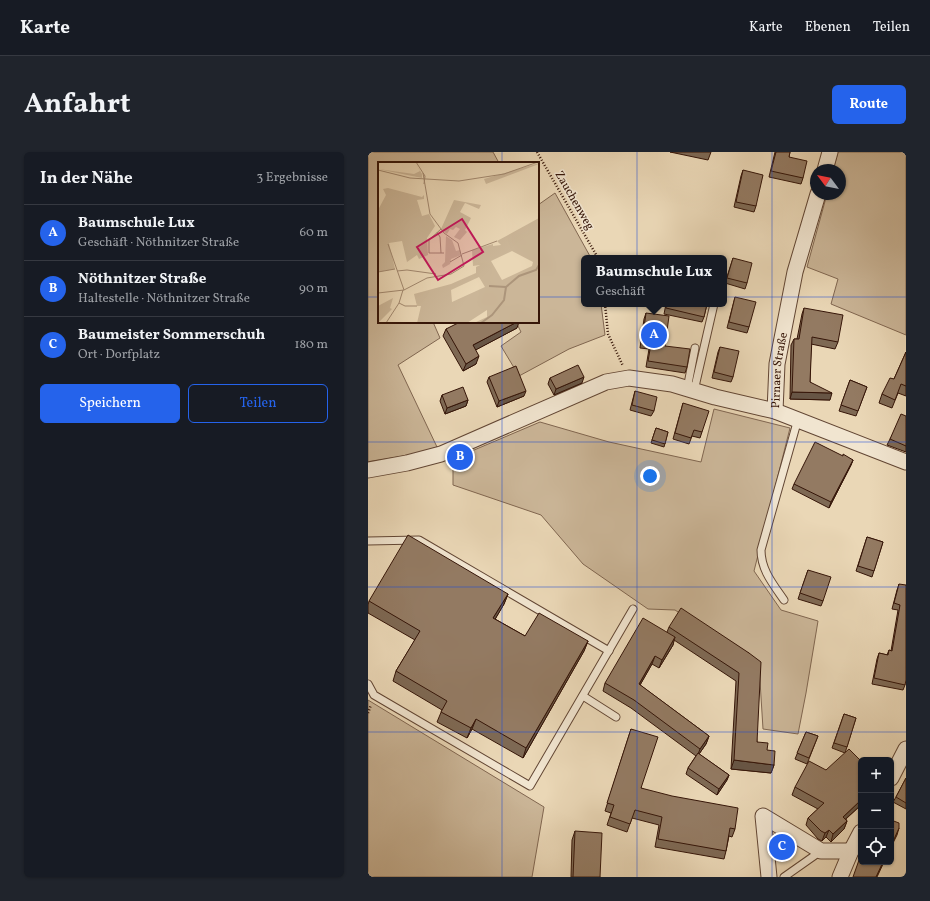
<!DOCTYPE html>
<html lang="de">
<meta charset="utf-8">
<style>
body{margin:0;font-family:Vollkorn,serif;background:#20242c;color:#f1f3f6}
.controls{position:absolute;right:12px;bottom:12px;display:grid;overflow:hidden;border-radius:6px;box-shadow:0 1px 3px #0004}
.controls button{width:36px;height:36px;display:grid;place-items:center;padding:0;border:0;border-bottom:1px solid #363941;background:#171b24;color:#f1f3f6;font:20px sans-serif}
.compass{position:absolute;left:442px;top:12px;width:36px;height:36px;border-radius:50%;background:#171b24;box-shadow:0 1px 3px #0004;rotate:302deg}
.you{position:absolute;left:282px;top:324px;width:14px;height:14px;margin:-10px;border:3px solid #fff;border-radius:50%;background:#1a73e8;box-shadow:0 0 0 6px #1a73e833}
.badge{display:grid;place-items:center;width:26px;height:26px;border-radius:50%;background:#2563eb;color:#fff;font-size:13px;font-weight:700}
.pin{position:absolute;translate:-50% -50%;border:2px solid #fff;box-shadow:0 1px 4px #0006}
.popup{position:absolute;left:213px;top:103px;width:146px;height:52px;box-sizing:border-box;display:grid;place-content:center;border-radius:6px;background:#171b24;filter:drop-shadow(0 1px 3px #0005);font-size:13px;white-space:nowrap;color:#9ea1a6}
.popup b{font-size:15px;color:#f1f3f6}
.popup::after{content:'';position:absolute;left:50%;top:100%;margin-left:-8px;border:8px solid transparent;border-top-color:#171b24}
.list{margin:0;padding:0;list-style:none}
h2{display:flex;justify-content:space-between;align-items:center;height:52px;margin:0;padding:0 16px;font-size:17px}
h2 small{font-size:13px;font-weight:400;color:#9ea1a6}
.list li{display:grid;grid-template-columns:26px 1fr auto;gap:12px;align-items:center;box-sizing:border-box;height:56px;padding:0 16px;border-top:1px solid #363941}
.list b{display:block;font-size:15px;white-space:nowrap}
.list p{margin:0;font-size:13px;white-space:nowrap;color:#9ea1a6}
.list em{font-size:13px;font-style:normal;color:#9ea1a6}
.actions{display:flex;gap:8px;padding:12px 16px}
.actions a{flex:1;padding:9px 0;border:1px solid #2563eb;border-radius:6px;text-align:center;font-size:14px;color:#2563eb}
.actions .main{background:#2563eb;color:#fff}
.icon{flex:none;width:22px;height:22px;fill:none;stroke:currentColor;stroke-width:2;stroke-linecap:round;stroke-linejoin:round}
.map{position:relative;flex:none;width:538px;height:725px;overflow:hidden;border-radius:6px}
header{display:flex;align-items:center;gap:24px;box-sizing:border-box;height:56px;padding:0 20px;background:#171b24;border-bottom:1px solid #363941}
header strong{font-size:19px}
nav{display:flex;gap:22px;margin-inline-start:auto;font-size:14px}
.intro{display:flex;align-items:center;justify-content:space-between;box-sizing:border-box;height:96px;padding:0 24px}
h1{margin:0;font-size:28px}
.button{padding:10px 18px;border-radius:6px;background:#2563eb;color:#fff;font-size:14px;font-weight:700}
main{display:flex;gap:24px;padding:0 24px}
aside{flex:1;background:#171b24;border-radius:6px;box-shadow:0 1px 3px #0004}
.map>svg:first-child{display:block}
.green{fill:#cbb698;stroke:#806650}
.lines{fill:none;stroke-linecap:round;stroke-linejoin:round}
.service-casing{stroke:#624634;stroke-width:9}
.minor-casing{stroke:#624634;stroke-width:17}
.path{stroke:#351508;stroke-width:2.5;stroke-dasharray:1 2;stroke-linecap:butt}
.service{stroke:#f1e5d0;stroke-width:7}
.minor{stroke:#f1e5d0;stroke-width:15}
.wall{fill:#7e6954;stroke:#351508}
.shaded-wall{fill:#675545;stroke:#351508}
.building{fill:#937a62;stroke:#351508}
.grid{fill:none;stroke:#1d4ed8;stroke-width:1;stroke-opacity:0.55}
.labels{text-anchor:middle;stroke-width:3;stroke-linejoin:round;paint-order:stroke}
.street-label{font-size:12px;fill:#351508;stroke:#f1e5d0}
.inset-river{fill:none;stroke:#ac957b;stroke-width:2}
.inset-road{fill:none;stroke:#a28970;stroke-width:1}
.view{fill:#c2185b;fill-opacity:0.15;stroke:#c2185b;stroke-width:2}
.inset-edge{fill:none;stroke:#351508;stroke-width:2}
</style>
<header>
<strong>Karte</strong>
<nav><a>Karte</a><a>Ebenen</a><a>Teilen</a></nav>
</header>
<div class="intro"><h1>Anfahrt</h1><a class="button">Route</a></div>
<main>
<aside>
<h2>In der Nähe<small>3 Ergebnisse</small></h2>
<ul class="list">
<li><span class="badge">A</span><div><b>Baumschule Lux</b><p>Geschäft · Nöthnitzer Straße</p></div><em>60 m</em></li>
<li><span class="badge">B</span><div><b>Nöthnitzer Straße</b><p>Haltestelle · Nöthnitzer Straße</p></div><em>90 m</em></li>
<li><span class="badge">C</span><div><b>Baumeister Sommerschuh</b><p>Ort · Dorfplatz</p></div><em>180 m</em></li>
</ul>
<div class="actions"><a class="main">Speichern</a><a>Teilen</a></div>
</aside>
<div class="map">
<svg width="538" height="725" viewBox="0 0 538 725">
<rect width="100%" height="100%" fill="#ead7b6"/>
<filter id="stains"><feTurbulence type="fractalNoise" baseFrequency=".005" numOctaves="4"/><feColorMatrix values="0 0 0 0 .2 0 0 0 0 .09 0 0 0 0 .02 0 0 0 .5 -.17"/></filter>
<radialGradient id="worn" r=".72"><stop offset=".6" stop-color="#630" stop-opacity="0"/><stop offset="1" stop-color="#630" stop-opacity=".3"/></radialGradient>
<g class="green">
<path d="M0,0h125l6,11h-120v159h54l7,16 -42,27 39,82 -22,7 -47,8z"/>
<path d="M470,0h68v183l-75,-31 7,-25 -31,-12 20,-73h13v-24h-7z"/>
<path d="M187,41l36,65h-7v46h17l4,31 -36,14 -50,27 -18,-30 20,-14 -5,-10h22v-117z"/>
<path d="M346,257l76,19 -36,143 27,39 37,11 -12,72 -8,41 -35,-5 -4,-64 -84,-55 -27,-1 -65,-45 -42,-49 -88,-30v-26l87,-37 69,20 92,20z"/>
<path d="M0,548l176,107 -12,70h-164z"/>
<path d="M410,680l20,13 -25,17 -3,-25z"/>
</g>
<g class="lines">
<defs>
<g id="service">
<path d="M319,237l8,-41"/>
<path d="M326,239l20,-87"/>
<path d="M0,389l51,-1 190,111"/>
<path d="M416,448c-11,-16 -23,-30 -23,-50l37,-131"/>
<path d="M0,532l6,11 156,91 103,-177"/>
<path d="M215,544l33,21"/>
<path d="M416,725l37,-26"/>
</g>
<g id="minor">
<path d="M457,18l5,-18"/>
<path id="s1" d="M407,259l2,-47 18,-92 23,-78"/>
<path d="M0,318l39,-7 34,-9 165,-72 23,-4 43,6 43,13 60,14 131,51"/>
<path d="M523,626l15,-29"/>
<path d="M401,725l-6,-61 58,35h30"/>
<path d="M472,725l11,-26 10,-19"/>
</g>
</defs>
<use href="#service" class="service-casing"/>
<use href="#minor" class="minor-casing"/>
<g class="path">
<path d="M169,0l61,106"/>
<path d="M237,152l3,30 15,32"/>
<path d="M0,561l3,-8"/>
</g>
<use href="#service" class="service"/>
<use href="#minor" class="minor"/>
</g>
<g class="wall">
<path d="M302,0h41l-3,8z"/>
<path d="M407,0h15l-1,5 14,21 -2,6 -32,-7z"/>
<path d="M375,18l13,36 -2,6 -20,-5 7,-31z"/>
<path d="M365,106l14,25 -2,6 -20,-6z"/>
<path d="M367,145l14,30 -2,6 -20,-5z"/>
<path d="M298,152h41l-3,13 -2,5 -38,-8z"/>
<path d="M436,156l34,34 -3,7 -24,-5 -1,38 20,18 -40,-1 1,-54 3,-6h3l5,-25z"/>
<path d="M278,161l19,33 22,21 -2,6 -39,-6 3,-18 -9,-1 4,-29z"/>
<path d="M149,176l-42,22 1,14 -13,7 -20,-35 3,-7z"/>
<path d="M352,195l13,30 -2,5 -19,-4 6,-26z"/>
<path d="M538,200v44l-8,-3 -6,15 -13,-5 3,-9 12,-15z"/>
<path d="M121,225l35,19 -27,11 -10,-25z"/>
<path d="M182,226l32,5 -28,12 -6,-11z"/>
<path d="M482,228l17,7 -11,29 -17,-5z"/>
<path d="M267,239l19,20 -3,5 -21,-6z"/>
<path d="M74,243l26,5 -2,6 -21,8 -5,-13z"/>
<path d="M315,251l19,29 -2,6 -8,-2 -3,8 -16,-5z"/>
<path d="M538,264v36l-19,-7 3,-6z"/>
<path d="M288,276l12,4 -4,15 -13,-4z"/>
<path d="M475,304l10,4 -2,5 -22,43 -37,-19 2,-5z"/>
<path d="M499,385l16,5 -11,35 -16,-6z"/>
<path d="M440,418l15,31 -2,5 -23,-7z"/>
<path d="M531,432l6,101 -2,5 -31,-6 5,-25 2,-6 8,2 2,-5 2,1 7,-41 -6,-1 5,-19z"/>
<path d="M140,442l-4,10 -9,15 30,17 63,5 -4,10 -61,107 -51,-29 -5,9 -30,-16 5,-12 -49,-29 3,-10 19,-31 -47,-27v-8l1,-4z"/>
<path d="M301,475l80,26 8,89 10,8 7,15 -3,8 -40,-4 5,-88 -62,-41 -1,5 -14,23 -7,-4 -12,21 69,51 -3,8 -7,10 30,21 -2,5 -10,15 -31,-21 2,-6 8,-12 -65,-48 -28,-17 2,-8 62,-51z"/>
<path d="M476,562l12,4 -11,35 -13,-5z"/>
<path d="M263,577l10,59 94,41 -3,8 -3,-1 -3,15 -2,8 -69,-12 4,-22 -27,-7 -5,14 -20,-7 4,-12 -6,-2z"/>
<path d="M438,580l12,4 -11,28 -12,-5z"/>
<path d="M493,609v44l-15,14 1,2 -3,8 -13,13 -5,-5 -4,4 -4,-2 -12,-14 2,-7 10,-9 -26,-14 3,-8 31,-17z"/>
<path d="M538,626v31l-13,-7 3,-5z"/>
<path d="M207,679l25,46h-29l1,-37z"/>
</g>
<g class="shaded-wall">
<path d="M149,170h2l-2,6 -47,25 3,-8z"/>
<path d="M111,204l-3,8 -13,7 3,-7z"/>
<path d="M216,225l-2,6 -28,12 2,-6z"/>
<path d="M158,239l-2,5 -27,11 2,-6z"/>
<path d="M424,240l40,1 -2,7 -40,-1z"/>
<path d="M100,248l-2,6 -21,8 2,-6z"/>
<path d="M485,308l-2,5 -22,43 2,-6z"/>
<path d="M140,442l-4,10 -14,24 3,-10z"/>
<path d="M307,485l-2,8 -14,23 3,-8z"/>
<path d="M220,489l-4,10 -61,107 3,-10z"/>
<path d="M287,504l-3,8 -16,28 3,-8z"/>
<path d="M108,567l-4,10 -5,9 4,-10z"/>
<path d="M341,584l-3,8 -9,13 3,-8z"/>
<path d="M366,608l40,5 -3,8 -40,-4z"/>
<path d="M361,623l-2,5 -10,15 2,-6z"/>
<path d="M493,648v5l-21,19 3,-7z"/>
<path d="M479,669l-3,8 -13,13 2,-8z"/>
<path d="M531,676l-2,7 -6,12v-1z"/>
<path d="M461,678l-3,7 -4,4 3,-8z"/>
<path d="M515,710h1l-7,15h-1z"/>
</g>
<g class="building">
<path d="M408,0h14l-1,5 18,4 -4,17 -32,-7z"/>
<path d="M375,18l20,5 -7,31 -20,-4z"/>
<path d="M365,106l19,5 -5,20 -20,-5z"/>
<path d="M367,145l21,5 -7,25 -20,-5z"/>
<path d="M298,152h41l-3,13 -38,-9z"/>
<path d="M436,156l39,7 -5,27 -26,-5 -2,45 22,11 -40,-1 2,-53h5z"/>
<path d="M278,161l23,3 -4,30 25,3 -3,18 -39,-6 3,-17 -9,-2z"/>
<path d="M92,170h57l-44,23 6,11 -13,8 -20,-35z"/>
<path d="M352,195l19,4 -6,26 -19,-5z"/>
<path d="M538,200v34l-5,-2 -6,16 -13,-6 8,-16 4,1z"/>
<path d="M210,213l6,12 -28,12 -6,-11z"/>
<path d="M148,214l10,25 -27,10 -10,-24z"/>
<path d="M482,228l17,7 -9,24 -17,-6z"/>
<path d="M95,235l5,13 -21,8 -5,-13z"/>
<path d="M267,239l22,6 -3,14 -22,-6z"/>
<path d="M315,251l26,8 -7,21 -8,-2 -3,8 -16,-5z"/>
<path d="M533,262l5,2v30l-16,-7z"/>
<path d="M288,276l12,4 -3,12 -13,-4z"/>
<path d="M447,290l28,14v-2l10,6 -22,42 -37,-18z"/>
<path d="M40,383l100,59 -15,24 32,18 14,-23 49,28 -62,107 -50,-29 -5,9 -30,-16 6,-11 -51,-30 24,-40 -51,-30z"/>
<path d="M499,385l16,5 -9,29 -16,-5z"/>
<path d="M440,418l23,7 -8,24 -23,-8z"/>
<path d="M531,432l7,1v95l-1,5 -31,-7 5,-25 9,2 1,-5 3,1 8,-46 -6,-2z"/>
<path d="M313,456l68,45 12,9 -4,80 11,1 -1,7 8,1 -1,14 -40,-5 5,-87 -70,-46z"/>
<path d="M275,466l32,19 -13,23 -7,-4 -16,28 70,52 -9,13 -66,-49 -29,-17z"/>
<path d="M476,562l12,4 -9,29 -13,-4z"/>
<path d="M263,577l27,8 -17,51 31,8 66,12 -3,21 -5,-1 -4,23 -68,-12 4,-22 -27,-7 -5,14 -20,-7 4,-12 -7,-2z"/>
<path d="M438,580l12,4 -9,22 -12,-5z"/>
<path d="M481,597l12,12v39l-18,17 4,4 -14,13 -4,-4 -4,3 -4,-2 -13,-13 16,-15 -29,-16 14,-26 17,9z"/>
<path d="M330,601l31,22 -10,14 -31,-21z"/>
<path d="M538,626v25l-10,-6z"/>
<path d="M523,668l8,3v5l-8,18z"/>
<path d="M207,679l27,2 -2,44h-27z"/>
<path d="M491,708l2,1v1h22l-7,15h-23z"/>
</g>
<path class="grid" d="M134,0v11M269,0v725M404,0v725M0,145h11M170,145h368M134,170v555M0,290h538M0,435h538M0,580h538"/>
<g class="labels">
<g class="street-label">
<text transform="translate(207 48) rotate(60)" y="4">Zauchenweg</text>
<text dy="4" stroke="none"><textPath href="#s1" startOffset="41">Pirnaer Straße</textPath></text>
</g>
</g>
<g transform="translate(10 10)">
<rect width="161" height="161" fill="#ead7b6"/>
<path d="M37,0l7,12v4l-44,-9 36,5 6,-3zM161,1v1l-53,20 -2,-5zM10,26l34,9 2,-2v4l-7,1 5,16 7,-2 6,12 -8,12 1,17 -9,4 -2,-4 -10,7 -5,-21 -13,2 6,26 -17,3v-62l8,-15 -3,-6zM76,38l27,5 -2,4 -14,-6 -5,9 11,6 -6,12 2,2 -7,8 -6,-3 6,-8 -4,-2 -3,3 -3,-1 -3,5 -6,-5zM161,56l-1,105h-64l13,-6v-7l-20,13h-50l4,-17h-4l-3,-12 37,-10 25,-11v-6l4,-2 -7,1 -1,-16 21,-6v2l8,-1 -4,-4zM134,89l21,11 -1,4 -30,14 -11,-19zM101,115l6,10 -33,15 -1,-12zM68,74l6,4 4,11 4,-1 1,5 -10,4 -1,5 -7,4 -1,-3 3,-3zM15,136l-3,10 2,1 -14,14v-17z" fill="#cbb698" fill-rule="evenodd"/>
<path class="inset-river" d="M111,124l17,1M103,161l11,-8 12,-15 2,-13 13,-11 17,-6 3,-5"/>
<path class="inset-road" d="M38,0l9,14 -1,8M0,8l32,8 49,3 45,-7 34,-12M63,67l-12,11v13h15M59,70l3,5 1,16M10,82l16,46M84,92l35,-13M72,100l12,-7M19,109l10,-1 29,4M0,110l17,-3M0,131l26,-3 23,-12 24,-4 13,-8 -6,-23 -14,-10 -14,-19 -7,-41M21,141l6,3h12M8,161l13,-20 4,-13"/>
<path class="view" d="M84,57l21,33 -45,28 -21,-33z"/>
<rect width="161" height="161" class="inset-edge"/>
</g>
<rect width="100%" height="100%" filter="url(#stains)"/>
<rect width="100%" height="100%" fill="url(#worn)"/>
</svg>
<div class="controls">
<button>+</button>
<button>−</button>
<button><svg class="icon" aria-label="locate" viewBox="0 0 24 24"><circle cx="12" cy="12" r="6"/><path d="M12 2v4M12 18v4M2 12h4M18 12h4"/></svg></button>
</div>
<svg class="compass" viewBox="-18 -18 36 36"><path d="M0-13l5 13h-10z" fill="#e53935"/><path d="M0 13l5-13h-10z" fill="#9ea1a6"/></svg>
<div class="you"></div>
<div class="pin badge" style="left:286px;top:183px">A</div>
<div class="popup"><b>Baumschule Lux</b>Geschäft</div>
<div class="pin badge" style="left:92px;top:305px">B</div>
<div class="pin badge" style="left:414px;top:695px">C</div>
</div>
</main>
